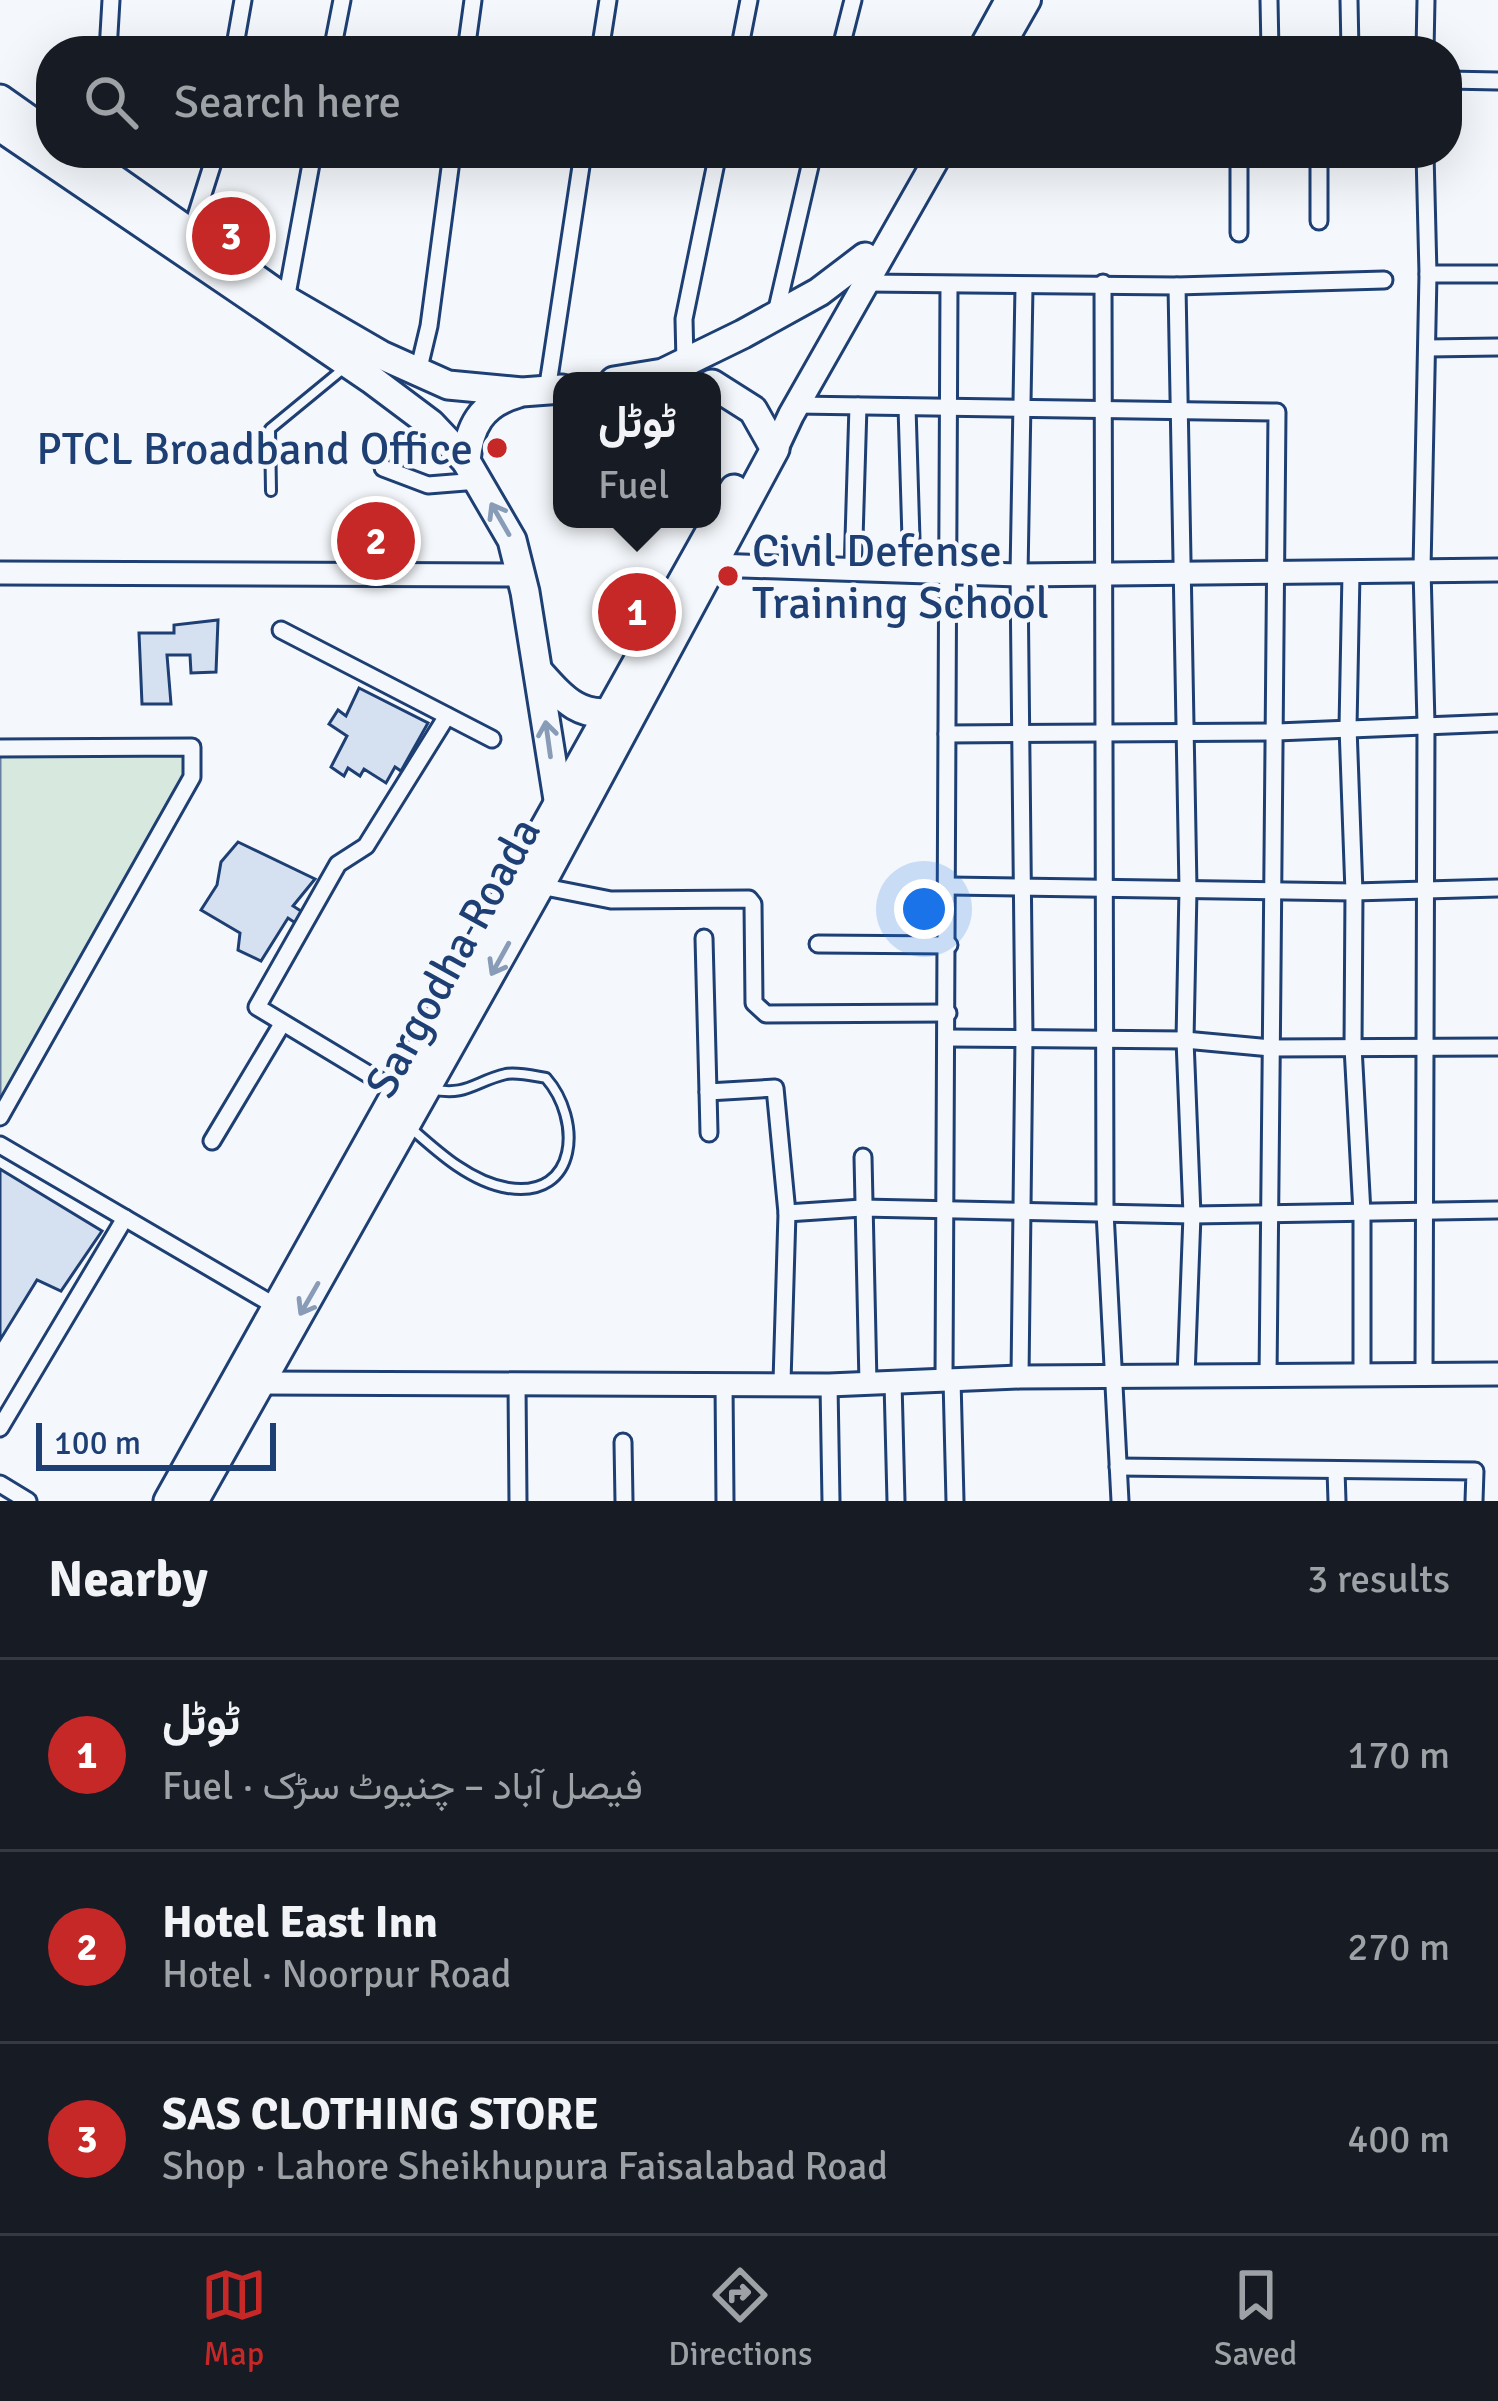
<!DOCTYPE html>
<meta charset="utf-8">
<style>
body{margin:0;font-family:Signika,Vazirmatn,sans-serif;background:#20242c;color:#f1f3f6}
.scale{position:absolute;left:36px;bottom:30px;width:240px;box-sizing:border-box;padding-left:12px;border:6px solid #1d3f73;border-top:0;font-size:33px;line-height:42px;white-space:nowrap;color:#1d3f73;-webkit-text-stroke:9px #f4f7fb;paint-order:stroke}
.you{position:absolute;left:924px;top:909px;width:42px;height:42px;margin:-30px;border:9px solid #fff;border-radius:50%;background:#1a73e8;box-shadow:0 0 0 18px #1a73e833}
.badge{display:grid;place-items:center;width:78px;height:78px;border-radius:50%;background:#c62828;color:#fff;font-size:39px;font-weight:700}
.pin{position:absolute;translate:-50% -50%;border:6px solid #fff;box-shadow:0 3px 12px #0006}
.popup{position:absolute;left:553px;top:372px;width:168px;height:156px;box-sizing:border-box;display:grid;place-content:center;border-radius:24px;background:#171b24;filter:drop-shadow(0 3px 9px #0005);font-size:39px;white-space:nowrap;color:#9ea1a6}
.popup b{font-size:45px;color:#f1f3f6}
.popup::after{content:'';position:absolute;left:50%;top:100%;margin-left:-24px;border:24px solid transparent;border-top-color:#171b24}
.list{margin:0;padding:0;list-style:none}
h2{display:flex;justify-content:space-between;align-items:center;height:156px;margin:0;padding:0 48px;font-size:51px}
h2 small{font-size:39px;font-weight:400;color:#9ea1a6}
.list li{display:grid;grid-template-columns:78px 1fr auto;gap:36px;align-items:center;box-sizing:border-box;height:192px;padding:0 48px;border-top:3px solid #363941}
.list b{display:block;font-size:45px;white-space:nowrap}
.list p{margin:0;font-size:39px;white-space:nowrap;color:#9ea1a6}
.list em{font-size:39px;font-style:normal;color:#9ea1a6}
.icon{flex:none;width:66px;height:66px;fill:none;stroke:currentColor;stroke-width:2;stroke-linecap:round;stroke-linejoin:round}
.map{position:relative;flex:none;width:1498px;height:1501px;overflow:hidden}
.search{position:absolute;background:#171b24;box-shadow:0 12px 48px #0002;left:36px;right:36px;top:36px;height:132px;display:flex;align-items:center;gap:30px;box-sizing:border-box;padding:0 42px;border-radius:48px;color:#9ea1a6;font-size:45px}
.sheet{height:732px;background:#171b24}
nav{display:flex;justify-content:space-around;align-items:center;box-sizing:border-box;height:168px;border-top:3px solid #363941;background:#171b24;font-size:33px;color:#9ea1a6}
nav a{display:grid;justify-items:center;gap:6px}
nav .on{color:#c62828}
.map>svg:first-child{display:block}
.green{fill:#d7e8df;stroke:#687fa3;stroke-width:3}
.building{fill:#d5e0f0;stroke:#1d3f73;stroke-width:3}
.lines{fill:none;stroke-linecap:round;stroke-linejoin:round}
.lane-casing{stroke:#1d3f73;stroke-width:14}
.street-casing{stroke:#1d3f73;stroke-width:21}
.secondary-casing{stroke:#1d3f73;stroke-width:27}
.primary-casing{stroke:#1d3f73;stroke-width:30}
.highway-casing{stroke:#1d3f73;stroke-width:33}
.lane{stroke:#f4f7fb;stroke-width:8}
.street{stroke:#f4f7fb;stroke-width:15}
.secondary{stroke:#f4f7fb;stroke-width:21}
.primary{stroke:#f4f7fb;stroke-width:24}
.highway{stroke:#f4f7fb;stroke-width:27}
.oneway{stroke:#889bb7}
.poi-dot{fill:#c62828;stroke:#f4f7fb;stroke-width:4.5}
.labels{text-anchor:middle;stroke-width:9;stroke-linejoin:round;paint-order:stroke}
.poi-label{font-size:45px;fill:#1d3f73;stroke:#f4f7fb;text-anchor:end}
.street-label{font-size:45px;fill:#1d3f73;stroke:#f4f7fb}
</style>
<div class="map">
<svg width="1498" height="1501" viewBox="0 0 1498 1501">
<rect width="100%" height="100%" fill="#f4f7fb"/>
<path class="green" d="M192,747v30l-192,340v-369z"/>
<g class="building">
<path d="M218,620l-2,52 -25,1 -1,-18h-23l4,49h-29l-3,-71h35v-8z"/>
<path d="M359,688l69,35 -27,48 -6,-4 -9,16 -22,-14 -4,7 -12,-8 -4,8 -13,-9 16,-31 -18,-12 9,-14 8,6z"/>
<path d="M238,842l77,37 -22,27 11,7 -7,11 -9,-6 -27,43 -23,-11 2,-17 -39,-23 16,-25 4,-23z"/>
<path d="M0,1169l102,62 -41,60 -24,-11 -37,60z"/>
</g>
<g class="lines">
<defs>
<g id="lane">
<path d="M271,491l-1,-62 73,-60"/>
<path d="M412,1129c27,24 59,53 96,59 71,11 74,-69 38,-110 -12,-2 -28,-6 -40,-4 -31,7 -39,23 -75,15"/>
</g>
<g id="street">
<path d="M1269,0l1,51"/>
<path d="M1349,0l1,51"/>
<path d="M108,51l3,-51"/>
<path d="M234,51l9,-51"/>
<path d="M332,51l10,-51"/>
<path d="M466,51l7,-51"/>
<path d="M600,51l8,-51"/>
<path d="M739,51l10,-51"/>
<path d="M840,51l13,-51"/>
<path d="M1425,51l1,-51"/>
<path d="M1447,80l51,1"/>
<path d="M1239,153v80"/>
<path d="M1319,221v-68"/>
<path d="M191,232l25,-79"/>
<path d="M1428,274h70"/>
<path d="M865,283l312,3 207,-6"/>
<path d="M1103,283l2,929 15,289"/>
<path d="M1177,286l11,603 -3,151 7,175 -6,162"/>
<path d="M286,300l27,-147"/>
<path d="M776,313l37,-160"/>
<path d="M1427,348l71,-1"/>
<path d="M685,362l-1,-43 34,-166"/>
<path d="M418,372l11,-46 23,-173"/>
<path d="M547,391l36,-238"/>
<path d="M796,405l481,7c-2,322 -6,644 -9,966"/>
<path d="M907,407l5,165"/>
<path d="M383,468l45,17 50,-4"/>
<path d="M853,572l5,-166"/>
<path d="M1351,573l-3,154 6,165 -1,155 9,166v163"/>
<path d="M281,630l211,109"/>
<path d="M947,734l330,-2 221,-9"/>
<path d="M0,748l192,-1v30l-192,340"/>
<path d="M540,886l71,14 138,-1 4,5 1,99 12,11 182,-1"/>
<path d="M949,886l405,6 144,-4"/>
<path d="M704,938l4,154 67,-4 12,125 -5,169"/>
<path d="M818,944l131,1"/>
<path d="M947,1038l238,2 86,8 227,-1"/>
<path d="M398,1092l-141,-85 81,-143 28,-18 81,-130"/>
<path d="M708,1092l1,41"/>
<path d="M212,1141l70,-117"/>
<path d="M0,1145l277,162"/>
<path d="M863,1157l5,226"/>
<path d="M787,1213l75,-5 330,7 306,-5"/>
<path d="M1424,1373l2,-649 -4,-155 6,-295 -3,-121"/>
<path d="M1020,1377l4,-339 -5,-463 5,-288"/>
<path d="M952,1379l3,122"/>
<path d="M944,1380l5,-1095"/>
<path d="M893,1382l3,119"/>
<path d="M724,1384l1,117"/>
<path d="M517,1385l1,116"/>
<path d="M829,1385l2,116"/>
<path d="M0,1428l125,-210"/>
<path d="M623,1442l1,59"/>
<path d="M1118,1467l357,4 -1,30"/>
<path d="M1336,1470l1,31"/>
<path d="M0,1484l28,17"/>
</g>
<g id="secondary">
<path d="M714,565l305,10 479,-5"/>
<path d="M0,573l520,2"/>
<path d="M261,1383l568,2 191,-8 478,-3"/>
</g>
<g id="primary">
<path d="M980,51l28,-51"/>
<path d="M999,51l29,-51"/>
<path d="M775,449l16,-34 149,-262"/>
</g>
<g id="highway">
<path d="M0,99l51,36"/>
<path d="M0,127l371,252 60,45 35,37 46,79 13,52 34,214"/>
<path d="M77,153l209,147 95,55 67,30 74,7 40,-3"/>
<path d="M614,381l49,-8 80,-39 76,-42 46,-35"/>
<path d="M466,461c3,-34 15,-57 50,-67"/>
<path d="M539,672c24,27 43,49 81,38"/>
<path d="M168,1501l566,-1012"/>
<path d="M194,1501l346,-615 235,-437 -22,-39 -41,-26"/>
</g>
</defs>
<use href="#lane" class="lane-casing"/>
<use href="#street" class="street-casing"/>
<use href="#secondary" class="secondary-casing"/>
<use href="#primary" class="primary-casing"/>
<use href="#highway" class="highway-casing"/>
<use href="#lane" class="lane"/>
<use href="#street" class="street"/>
<use href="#secondary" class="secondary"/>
<use href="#primary" class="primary"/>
<use href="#highway" class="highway"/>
</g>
<defs><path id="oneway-shaft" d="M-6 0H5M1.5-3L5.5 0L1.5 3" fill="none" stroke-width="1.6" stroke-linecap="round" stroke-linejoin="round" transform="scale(3)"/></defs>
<g class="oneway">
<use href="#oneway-shaft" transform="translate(500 519) rotate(-120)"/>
<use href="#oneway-shaft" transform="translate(548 739) rotate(-98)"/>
<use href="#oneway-shaft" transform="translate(500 959) rotate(119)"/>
<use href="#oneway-shaft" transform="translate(309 1299) rotate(120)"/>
</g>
<g class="poi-dot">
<circle cx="497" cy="448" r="12"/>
<circle cx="728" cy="576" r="12"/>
</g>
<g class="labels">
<g class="poi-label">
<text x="473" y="464">PTCL Broadband Office</text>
<text x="752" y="566" text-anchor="start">Civil Defense<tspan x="752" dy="52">Training School</tspan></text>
</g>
<g class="street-label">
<text transform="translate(452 957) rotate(-61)" y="16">Sargodha Roada</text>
</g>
</g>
</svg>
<div class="scale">100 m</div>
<div class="you"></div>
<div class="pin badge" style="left:637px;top:612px">1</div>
<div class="popup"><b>ٹوٹل</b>Fuel</div>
<div class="pin badge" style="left:376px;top:541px">2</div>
<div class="pin badge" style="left:231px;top:236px">3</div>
<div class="search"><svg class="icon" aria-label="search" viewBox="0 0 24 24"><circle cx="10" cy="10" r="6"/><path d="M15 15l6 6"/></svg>Search here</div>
</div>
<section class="sheet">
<h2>Nearby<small>3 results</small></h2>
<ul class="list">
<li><span class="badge">1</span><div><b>ٹوٹل</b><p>Fuel · فیصل آباد – چنیوٹ سڑک</p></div><em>170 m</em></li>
<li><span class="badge">2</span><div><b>Hotel East Inn</b><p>Hotel · Noorpur Road</p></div><em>270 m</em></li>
<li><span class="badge">3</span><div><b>SAS CLOTHING STORE</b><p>Shop · Lahore Sheikhupura Faisalabad Road</p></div><em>400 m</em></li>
</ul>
</section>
<nav>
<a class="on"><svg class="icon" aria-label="map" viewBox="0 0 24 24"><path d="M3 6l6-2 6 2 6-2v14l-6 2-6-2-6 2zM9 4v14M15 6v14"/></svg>Map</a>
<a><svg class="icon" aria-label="directions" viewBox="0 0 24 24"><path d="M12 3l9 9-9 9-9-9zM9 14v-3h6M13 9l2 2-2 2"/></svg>Directions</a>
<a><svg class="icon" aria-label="saved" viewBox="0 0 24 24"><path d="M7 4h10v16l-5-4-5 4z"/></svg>Saved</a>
</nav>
